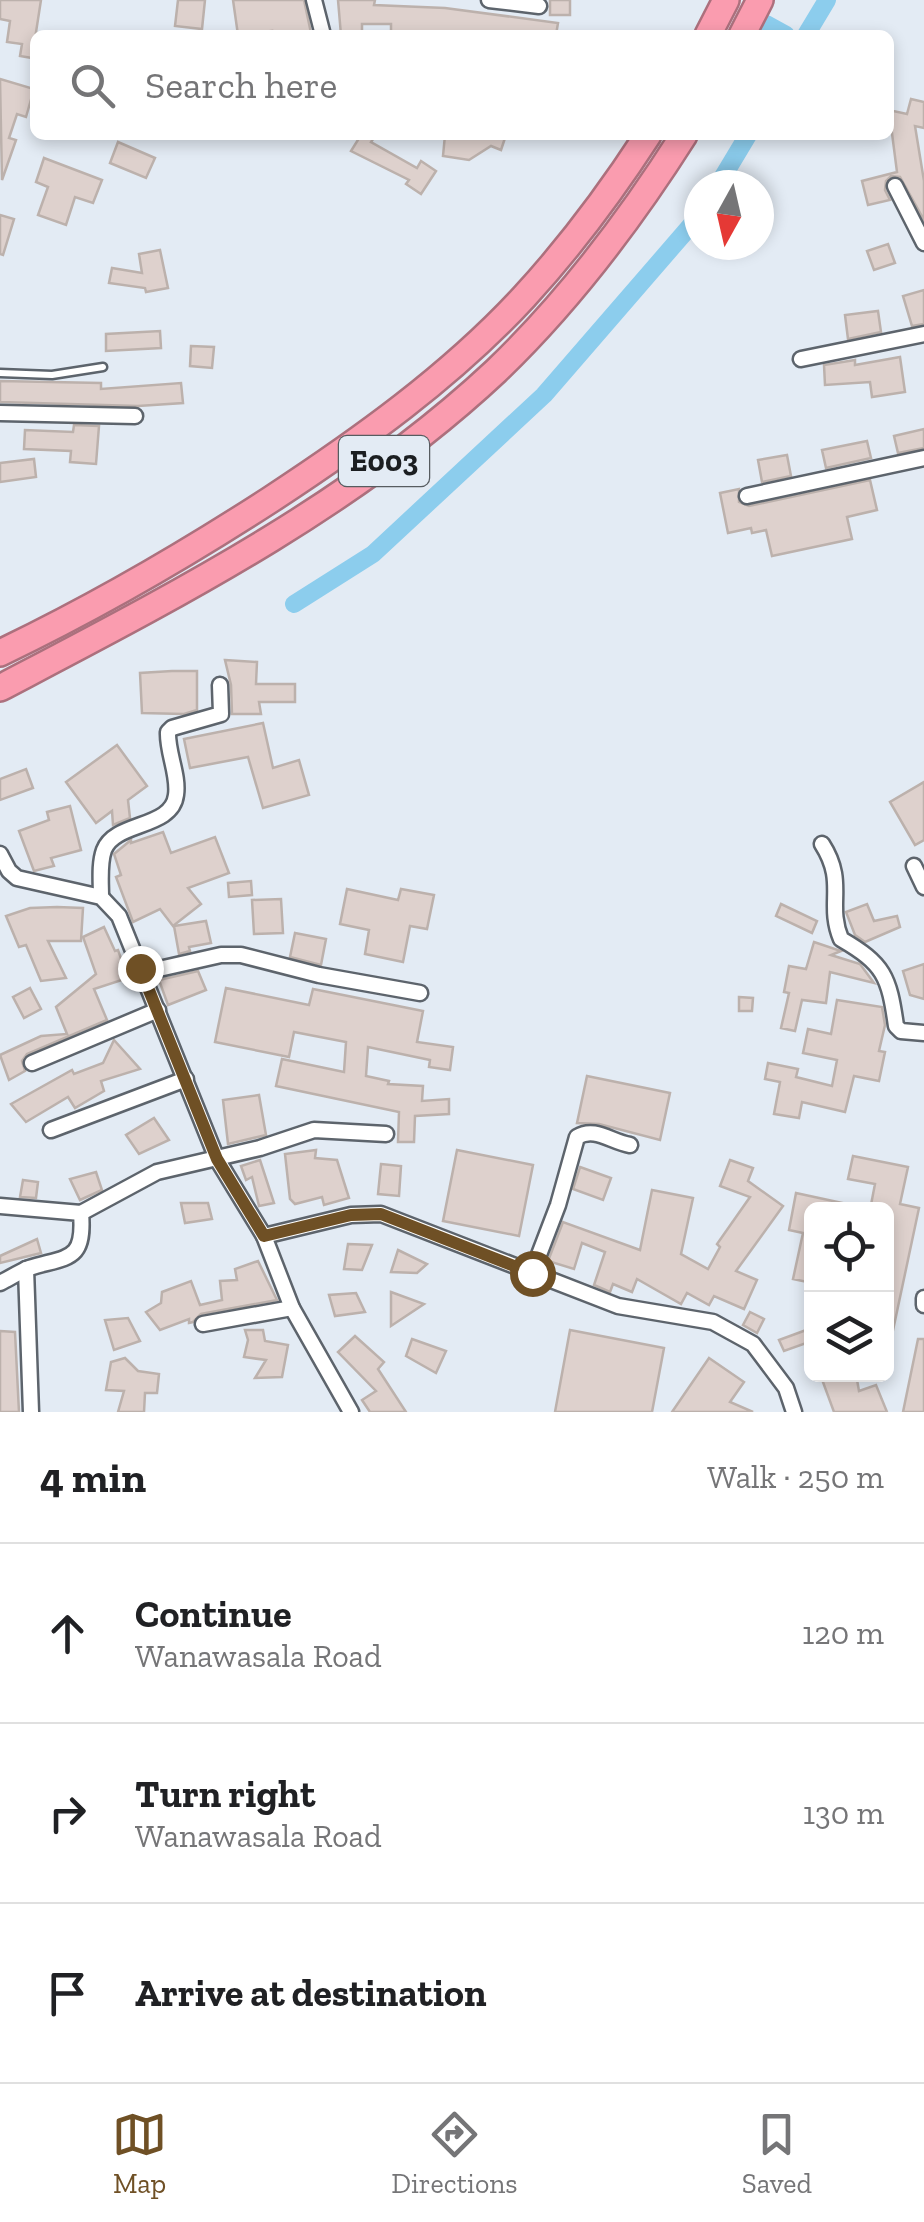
<!DOCTYPE html>
<meta charset="utf-8">
<style>
body{margin:0;font-family:"Zilla Slab",serif;background:#f6f6f6;color:#202124}
.controls{position:absolute;right:30px;bottom:30px;display:grid;overflow:hidden;border-radius:15px;box-shadow:0 5px 15px #0003}
.controls button{width:90px;height:90px;display:grid;place-items:center;padding:0;border:0;border-bottom:2px solid #e0e0e0;background:#fff;color:#202124;font:50px sans-serif}
.compass{position:absolute;left:684px;top:170px;width:90px;height:90px;border-radius:50%;background:#fff;box-shadow:0 5px 15px #0003;rotate:188deg}
.stop{position:absolute;width:30px;height:30px;margin:-22px;border:8px solid #6f5025;border-radius:50%;background:#fff}
.stop.end{background:#6f5025;border-color:#fff;box-shadow:0 2px 10px #0008}
.list{margin:0;padding:0;list-style:none}
h2{display:flex;justify-content:space-between;align-items:center;height:130px;margin:0;padding:0 40px;font-size:42px}
h2 small{font-size:32px;font-weight:400;color:#757577}
.list li{display:grid;grid-template-columns:65px 1fr auto;gap:30px;align-items:center;box-sizing:border-box;height:180px;padding:0 40px;border-top:2px solid #e0e0e0}
.list b{display:block;font-size:38px;white-space:nowrap}
.list p{margin:0;font-size:32px;white-space:nowrap;color:#757577}
.list em{font-size:32px;font-style:normal;color:#757577}
.icon{flex:none;width:55px;height:55px;fill:none;stroke:currentColor;stroke-width:2;stroke-linecap:round;stroke-linejoin:round}
.map{position:relative;flex:none;width:924px;height:1412px;overflow:hidden}
.search{position:absolute;background:#fff;box-shadow:0 5px 15px #0003;left:30px;right:30px;top:30px;height:110px;display:flex;align-items:center;gap:25px;box-sizing:border-box;padding:0 35px;border-radius:15px;color:#757577;font-size:38px}
.sheet{height:670px;background:#fff}
nav{display:flex;justify-content:space-around;align-items:center;box-sizing:border-box;height:140px;border-top:2px solid #e0e0e0;background:#fff;font-size:28px;color:#757577}
nav a{display:grid;justify-items:center;gap:5px}
nav .on{color:#6f5025}
.map>svg:first-child{display:block}
.lines{fill:none;stroke-linecap:round;stroke-linejoin:round}
.canal{stroke:#8ccded;stroke-width:18}
.building{fill:#ded1cd;stroke:#bcb1ac;stroke-width:2.5}
.lane-casing{stroke:#5d646c;stroke-width:11}
.street-casing{stroke:#5d646c;stroke-width:19}
.highway-casing{stroke:#ac707d;stroke-width:30}
.lane{stroke:#fff;stroke-width:6}
.street{stroke:#fff;stroke-width:14}
.highway{stroke:#fa9caf;stroke-width:25}
.route{stroke:#6f5025;stroke-width:12}
.labels{text-anchor:middle;stroke-width:8;stroke-linejoin:round;paint-order:stroke}
.shield{fill:#e3ebf4;stroke:#575c60;stroke-width:2.5}
.shield-label{font-size:30px;font-weight:bold;fill:#1b1e21}
</style>
<div class="map">
<svg width="924" height="1412" viewBox="0 0 924 1412">
<rect width="100%" height="100%" fill="#e3ebf4"/>
<g class="lines">
<g class="canal">
<path d="M766,24l20,11"/>
<path d="M806,35l21,-35"/>
<path d="M718,185l30,-50"/>
<path d="M294,604l79,-50 171,-159 155,-179"/>
</g>
</g>
<g class="building">
<path d="M0,0h41l-9,58 -12,-2 2,-12 -15,-2 3,-21 -10,-2z"/>
<path d="M178,0h27l-3,29 -27,-3z"/>
<path d="M233,0h71l7,33 -39,2v-4l-34,4z"/>
<path d="M338,0h37l-1,5 71,3 113,15 -2,12h-165v-11h-29v11h-21z"/>
<rect x="550" y="0" width="20" height="15"/>
<path d="M0,79l34,10 -8,28 -9,-3 -8,24 7,2 -14,40z"/>
<path d="M911,99l13,3v26l-9,-2 9,55v39l-24,-43 -9,-1 -5,5 -1,9 5,10 -22,5 -6,-24 35,-9 -8,-62 18,4z"/>
<path d="M361,135h15l-5,7 46,26 4,-7 15,10 -15,23 -15,-10 3,-4 -58,-29z"/>
<path d="M445,135l20,2 41,-2 -5,15 -10,-4 -22,14 -26,-4z"/>
<path d="M118,142l37,16 -9,20 -36,-15z"/>
<path d="M44,158l58,22 -9,23 -18,-6 -9,28 -28,-10 10,-28 -12,-5z"/>
<path d="M0,215l14,4 -11,36 -3,-1z"/>
<path d="M888,244l7,19 -21,7 -7,-19z"/>
<path d="M160,250l8,38 -22,4 -1,-4 -36,-5 3,-15 30,5 -3,-19z"/>
<path d="M924,290v34l-12,2 -9,-30z"/>
<path d="M878,311l3,21 -33,7 -3,-24z"/>
<path d="M160,331l1,17 -55,3v-17z"/>
<path d="M191,346l23,1 -2,21 -22,-2z"/>
<path d="M900,357l5,35 -33,5 -2,-15 -45,3 -1,-20 31,-5v5z"/>
<path d="M0,381l101,2v6l80,-6 2,20 -45,3 -138,-4z"/>
<path d="M74,425l25,1 -3,38 -26,-2 1,-11 -47,-2 1,-19 48,2z"/>
<path d="M924,429v19l-26,5 -4,-17z"/>
<path d="M867,441l4,17 -45,10 -4,-18z"/>
<path d="M787,455l4,21 -29,6 -4,-22z"/>
<path d="M34,459l2,18 -36,5v-19z"/>
<path d="M870,480l7,30 -30,7 5,22 -80,17 -6,-26 -14,3 -1,-5 -23,5 -8,-40 19,-4v13l10,4z"/>
<path d="M225,660l32,2 -1,22h39v18h-36l2,12h-29l-1,-29z"/>
<path d="M172,671h25v39l-13,4 -42,-1 -2,-40z"/>
<path d="M263,723l10,45 26,-8 10,35 -46,13 -15,-51 -58,11 -6,-29z"/>
<path d="M117,745l30,41 -19,14 2,18 -17,7 -1,-14 -16,12 -30,-41z"/>
<path d="M26,769l7,19 -33,12v-21z"/>
<path d="M924,782v58l-9,5 -25,-43z"/>
<path d="M70,806l11,44 -30,8 3,8 -20,5 -15,-40 30,-11 -2,-8z"/>
<path d="M163,832l8,21 44,-16 14,36 -41,15 13,16 -28,22 -13,-17 -27,13 -17,-45 5,-2 -7,-21 17,-14v3z"/>
<path d="M251,881l1,14 -23,2 -1,-14z"/>
<path d="M347,889l51,11 3,-11 33,6 -7,34 -17,-3 -7,36 -38,-8 4,-24 -29,-6z"/>
<path d="M281,899l2,34 -29,1 -2,-34z"/>
<path d="M781,904l36,17 -5,12 -36,-17z"/>
<path d="M867,904l7,17 23,-5 3,11 -35,15 -10,-7 -9,-23z"/>
<path d="M57,907l26,1 -2,33h-33l18,37 -25,3 -15,-36 -7,2 -13,-31 24,-8z"/>
<path d="M206,921l5,22 -22,4 1,4 -11,3 -5,-28z"/>
<path d="M104,927l11,24 3,-1 10,28 -34,11 13,31 -80,34 -5,7 3,10 -16,9 -9,-25 41,-19 26,-2 -11,-27 40,-33 -13,-37z"/>
<path d="M295,933l31,6 -5,26 -31,-8z"/>
<path d="M814,942l27,9 -10,4 29,9 14,19 -44,-11 -4,31 -24,-3 -7,31 -14,-3 8,-35 -5,-1 5,-26 17,3z"/>
<path d="M924,964v35l-14,-4 -7,-24z"/>
<path d="M198,971l8,19 -38,15 -9,-25z"/>
<path d="M30,988l11,21 -17,9 -11,-21z"/>
<path d="M226,988l83,17 4,-16 110,22 -6,31 36,5 -3,23 -21,-3 1,-7 -62,-13 -2,29 23,5 -1,3 35,2 -1,15 27,-2v15l-34,2 -1,26h-16l1,-30 -123,-26 6,-27 62,13 2,-30 -52,-10 -5,25 -74,-15z"/>
<path d="M739,997l14,1 -1,13h-13z"/>
<path d="M837,1000l45,7 3,18 -6,26 6,1 -6,29 -25,-5 -9,36 -43,-10 -3,16 -25,-4 6,-32 -15,-3 3,-16 30,6 -2,8 36,9 5,-26 -34,-7 5,-24 23,5z"/>
<path d="M114,1040l26,29 -39,12 3,10 -29,17 -7,-11 -42,25 -15,-18 61,-34 2,4 29,-11z"/>
<path d="M587,1076l83,17 -10,47 -61,-16 -22,-1z"/>
<path d="M259,1095l7,40 -38,9 -5,-44z"/>
<path d="M154,1118l15,22 -30,14 -13,-19z"/>
<path d="M316,1150l-1,8 22,2 12,38 -25,7 -2,-8 -27,7 -5,-5 -5,-45z"/>
<path d="M457,1150l76,15 -14,71 -76,-15z"/>
<path d="M853,1156l55,11 -8,37 19,4 -27,127h-6v-125h-16l5,-26 -27,-5z"/>
<path d="M260,1160l14,43 -15,3 -7,-29 -6,3 -5,-14z"/>
<path d="M730,1160l23,8 -5,13 35,25 -47,65 21,9 -13,29 -30,-13 -5,9 -22,-12 -6,11 -44,-25 -5,13 -19,-8 -3,8 -16,-7 11,-33 -23,-9 -8,26 -26,-8 15,-39 77,28 12,-60 41,8 -12,56 27,15 12,-22 -3,-3 33,-47 -30,-11z"/>
<path d="M381,1164l20,2 -2,30 -21,-2z"/>
<path d="M580,1167l31,11 -8,22 -30,-11z"/>
<path d="M96,1172l6,18 -22,10 -10,-21z"/>
<path d="M23,1180l15,2 -2,16 -16,-1z"/>
<path d="M796,1193l51,11v6h-35v73l-19,-4 10,-46 -14,-3z"/>
<path d="M181,1203h27l4,16 -27,4z"/>
<path d="M37,1239l4,14 -41,10v-7z"/>
<path d="M348,1244l24,1 -10,25 -18,-1z"/>
<path d="M398,1250l29,14 -10,9 -26,-1z"/>
<path d="M258,1261l19,39 -76,14 -8,8 -4,1v-4l-29,11 -14,-18 15,-9 1,-11 29,-11 9,24 22,-5 -2,-19 17,-1 -2,-11z"/>
<path d="M391,1292l33,12 -33,22z"/>
<path d="M356,1293l9,19 -30,4 -6,-21z"/>
<path d="M750,1312l14,7 -7,14 -14,-8z"/>
<path d="M128,1318l12,23 -26,9 -9,-30z"/>
<path d="M809,1329l3,12 -28,10 -5,-11z"/>
<path d="M245,1330h18l2,11 23,4 -6,32 -27,1 11,-18 -22,-3 4,-17z"/>
<path d="M570,1330l94,18 -12,64h-97z"/>
<path d="M0,1331l15,1 4,80h-19z"/>
<path d="M355,1336l29,26 -6,7 28,43h-36l-8,-12 14,-9 -38,-39z"/>
<path d="M412,1339l34,12 -10,22 -30,-17z"/>
<path d="M918,1339h6v73h-21z"/>
<path d="M125,1358l13,13 21,3 -2,19h-12l-1,19h-26l6,-21 -18,-1 5,-28z"/>
<path d="M709,1358l35,24 -14,20 23,10h-81z"/>
<path d="M820,1374h36l3,17 17,-6 11,27h-53z"/>
</g>
<g class="lines">
<defs>
<path id="lane" d="M0,373l52,2 51,-8"/>
<g id="street">
<path d="M314,0l9,35"/>
<path d="M489,0l50,6"/>
<path d="M895,186l29,57"/>
<path d="M801,359l123,-25"/>
<path d="M0,413l135,3"/>
<path d="M747,496l177,-38"/>
<path d="M822,844c25,39 4,59 19,95 43,25 48,37 55,87l5,5 23,2"/>
<path d="M0,854l9,17 8,7 84,19 18,19 98,243 47,77 87,-21 30,-1 237,92 95,16 40,22 33,44 8,24"/>
<path d="M914,866l10,21"/>
<path d="M101,897c0,-15 -2,-33 3,-47 11,-29 68,-21 72,-55 3,-20 -9,-43 -8,-63l4,-4 49,-14 -1,-29"/>
<path d="M141,968l18,1 62,-14h20l78,20 101,18"/>
<path d="M32,1063l126,-53"/>
<path d="M51,1130l135,-51"/>
<path d="M0,1206l81,7c4,49 -13,43 -52,55 -10,4 -19,10 -29,15"/>
<path d="M81,1213l76,-41 103,-24 54,-18 72,4"/>
<path d="M264,1236l28,72 59,104"/>
<path d="M26,1269l5,143"/>
<path d="M532,1273l26,-68 19,-68c18,-11 34,5 53,8"/>
<path d="M924,1298v7"/>
<path d="M203,1324l89,-16"/>
</g>
<g id="highway">
<path d="M708,35l18,-35"/>
<path d="M742,35l18,-35"/>
<path d="M0,653c94,-45 182,-96 270,-153 90,-59 180,-123 254,-203 46,-50 87,-105 124,-162"/>
<path d="M0,688c173,-91 352,-182 496,-317 73,-70 134,-151 188,-236"/>
</g>
</defs>
<use href="#lane" class="lane-casing"/>
<use href="#street" class="street-casing"/>
<use href="#highway" class="highway-casing"/>
<use href="#lane" class="lane"/>
<use href="#street" class="street"/>
<use href="#highway" class="highway"/>
</g>
<g class="lines">
<path class="route" d="M140,968l77,191 47,77 87,-21 30,-1 151,59"/>
</g>
<g class="labels">
<rect class="shield" x="339" y="436" width="90" height="50" rx="8"/>
<g class="shield-label">
<text x="384" y="471">E003</text>
</g>
</g>
</svg>
<div class="controls">
<button><svg class="icon" aria-label="locate" viewBox="0 0 24 24"><circle cx="12" cy="12" r="6"/><path d="M12 2v4M12 18v4M2 12h4M18 12h4"/></svg></button>
<button><svg class="icon" aria-label="layers" viewBox="0 0 24 24"><path d="M12 4l9 5-9 5-9-5zM3 14l9 5 9-5"/></svg></button>
</div>
<svg class="compass" viewBox="-18 -18 36 36"><path d="M0-13l5 13h-10z" fill="#e53935"/><path d="M0 13l5-13h-10z" fill="#757577"/></svg>
<div class="stop" style="left:532px;top:1273px"></div>
<div class="stop end" style="left:140px;top:968px"></div>
<div class="search"><svg class="icon" aria-label="search" viewBox="0 0 24 24"><circle cx="10" cy="10" r="6"/><path d="M15 15l6 6"/></svg>Search here</div>
</div>
<section class="sheet">
<h2>4 min<small>Walk · 250 m</small></h2>
<ul class="list">
<li><svg class="icon" aria-label="ahead" viewBox="0 0 24 24"><path d="M12 20V5M6 11l6-6 6 6"/></svg><div><b>Continue</b><p>Wanawasala Road</p></div><em>120 m</em></li>
<li><svg class="icon" aria-label="right" viewBox="0 0 24 24"><path d="M7 20v-9h11M14 6l5 5-5 5"/></svg><div><b>Turn right</b><p>Wanawasala Road</p></div><em>130 m</em></li>
<li><svg class="icon" aria-label="arrive" viewBox="0 0 24 24"><path d="M6 21V4h12l-3 4 3 4H6"/></svg><div><b>Arrive at destination</b></div></li>
</ul>
</section>
<nav>
<a class="on"><svg class="icon" aria-label="map" viewBox="0 0 24 24"><path d="M3 6l6-2 6 2 6-2v14l-6 2-6-2-6 2zM9 4v14M15 6v14"/></svg>Map</a>
<a><svg class="icon" aria-label="directions" viewBox="0 0 24 24"><path d="M12 3l9 9-9 9-9-9zM9 14v-3h6M13 9l2 2-2 2"/></svg>Directions</a>
<a><svg class="icon" aria-label="saved" viewBox="0 0 24 24"><path d="M7 4h10v16l-5-4-5 4z"/></svg>Saved</a>
</nav>
